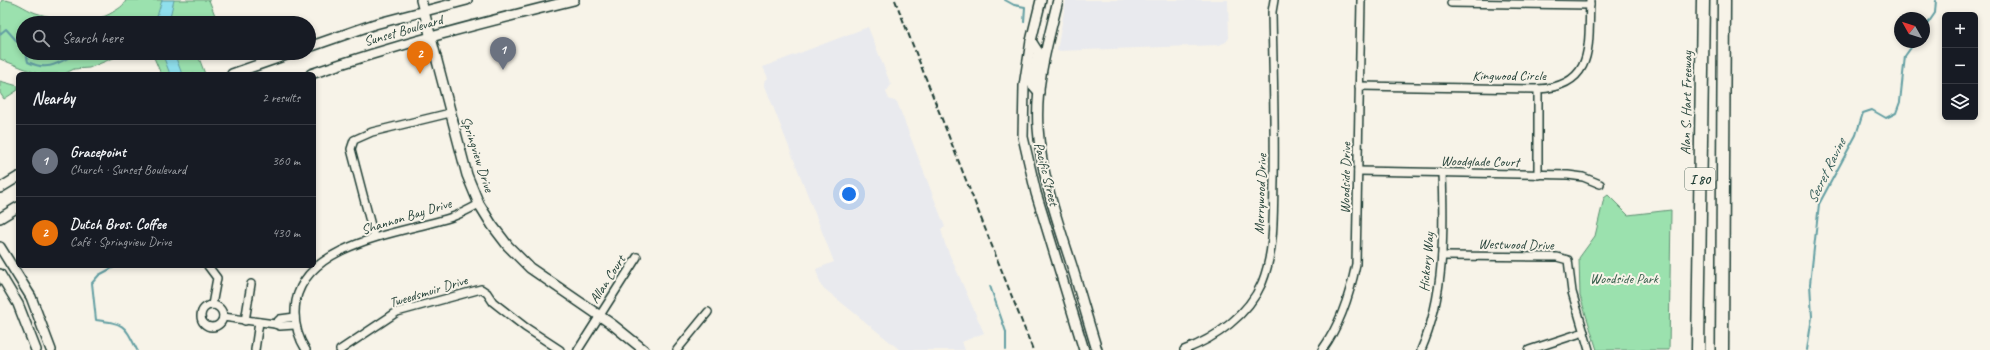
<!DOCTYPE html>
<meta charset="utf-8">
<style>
body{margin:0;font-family:Caveat,sans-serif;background:#242831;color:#f1f3f6}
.controls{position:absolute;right:12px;top:12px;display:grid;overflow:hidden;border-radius:6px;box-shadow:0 2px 6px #0003}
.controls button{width:36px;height:36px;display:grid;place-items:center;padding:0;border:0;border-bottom:1px solid #363941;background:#171b24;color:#f1f3f6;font:20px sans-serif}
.compass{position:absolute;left:1894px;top:12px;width:36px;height:36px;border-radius:50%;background:#171b24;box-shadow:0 2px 6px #0003;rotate:309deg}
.you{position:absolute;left:849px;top:194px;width:14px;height:14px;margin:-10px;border:3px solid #fff;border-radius:50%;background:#1a73e8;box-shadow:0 0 0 6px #1a73e833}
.badge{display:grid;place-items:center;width:26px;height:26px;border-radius:50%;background:#d1495b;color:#fff;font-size:13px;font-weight:700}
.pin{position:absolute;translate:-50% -33px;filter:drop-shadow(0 1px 2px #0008)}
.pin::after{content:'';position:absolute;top:21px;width:14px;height:12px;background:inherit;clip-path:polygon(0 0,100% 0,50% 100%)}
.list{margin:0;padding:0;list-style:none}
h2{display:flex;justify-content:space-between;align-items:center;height:52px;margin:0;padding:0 16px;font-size:17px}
h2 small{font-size:13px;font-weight:400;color:#9ea1a6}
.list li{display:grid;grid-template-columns:26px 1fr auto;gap:12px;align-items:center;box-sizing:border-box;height:72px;padding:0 16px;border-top:1px solid #363941}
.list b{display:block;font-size:15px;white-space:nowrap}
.list p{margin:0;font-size:13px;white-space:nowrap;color:#9ea1a6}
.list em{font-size:13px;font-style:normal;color:#9ea1a6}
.icon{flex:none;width:22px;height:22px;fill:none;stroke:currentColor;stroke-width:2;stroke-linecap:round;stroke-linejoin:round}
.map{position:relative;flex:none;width:1990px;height:350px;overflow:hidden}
.search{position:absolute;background:#171b24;box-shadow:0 2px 6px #0003;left:16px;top:16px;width:300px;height:44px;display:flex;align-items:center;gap:10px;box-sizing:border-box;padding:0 14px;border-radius:22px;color:#9ea1a6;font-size:15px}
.panel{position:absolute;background:#171b24;box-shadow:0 2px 6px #0003;left:16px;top:72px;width:300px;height:196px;border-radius:6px}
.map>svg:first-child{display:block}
.built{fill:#e9eaee}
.green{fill:#9be1ae;stroke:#5d8f71}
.water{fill:#8fdfec;stroke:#629ea2}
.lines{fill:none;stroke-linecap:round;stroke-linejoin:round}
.stream{stroke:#629ea2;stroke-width:2}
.street-casing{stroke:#1f3d34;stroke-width:10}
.secondary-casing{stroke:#1f3d34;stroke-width:12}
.highway-casing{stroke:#1f3d34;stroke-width:15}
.street{stroke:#f7f3e8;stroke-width:7}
.secondary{stroke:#f7f3e8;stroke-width:9}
.highway{stroke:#f7f3e8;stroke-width:12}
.rail{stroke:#1f3d34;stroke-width:2;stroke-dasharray:6 3;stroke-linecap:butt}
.labels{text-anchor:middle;stroke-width:4;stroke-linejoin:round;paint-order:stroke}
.shield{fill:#f7f3e8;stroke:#60746a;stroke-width:1}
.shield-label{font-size:13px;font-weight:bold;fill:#1f3d34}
.street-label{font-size:14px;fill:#1f3d34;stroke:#f7f3e8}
.park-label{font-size:14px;fill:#385e4c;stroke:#f7f3e8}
.water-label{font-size:15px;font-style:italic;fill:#355d59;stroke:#f7f3e8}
</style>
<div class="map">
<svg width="1990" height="350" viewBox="0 0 1990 350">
<rect width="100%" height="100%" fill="#f7f3e8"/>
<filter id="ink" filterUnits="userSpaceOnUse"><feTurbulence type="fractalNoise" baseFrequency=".025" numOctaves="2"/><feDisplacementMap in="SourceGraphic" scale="8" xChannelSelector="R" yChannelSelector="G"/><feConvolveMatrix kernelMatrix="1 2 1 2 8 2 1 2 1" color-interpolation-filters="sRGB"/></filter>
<g filter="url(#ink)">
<g class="built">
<path d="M1066,0h162l1,38 -3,4 -7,3 -162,6z"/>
<path d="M868,27l23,58 -5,7 3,7 8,3 48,125 -4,2 4,15 39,89 -22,9 3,8h-65l-79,-64 -5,-17 18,-7 -69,-176 -1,-4 4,-4 -5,-11z"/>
</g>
<g class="green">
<path d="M2,0c14,0 22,9 34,13 22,7 58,12 77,-1 5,-3 11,-6 13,-12h83l7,18 -9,5h-184v30h109l-8,3 -1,-2 -34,14 -15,1 -10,5h-26l-38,-15v-55z"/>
<path d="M152,53h51l1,3 -5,2 6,16h-44z"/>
<path d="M0,81l18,5v4l-14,9 -4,-6z"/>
<path d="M1608,195l20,20 43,-5 -2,140h-72l-17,-54 -1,-38 16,-22 9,-38z"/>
</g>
<g class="water">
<path d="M162,0h12l-5,21v2h-14z"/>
<path d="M162,53h12l8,21h-12z"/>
</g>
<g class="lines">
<g class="stream">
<path d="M1005,0l9,5 11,2 -1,15"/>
<path d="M1924,29l11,-16 1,-13"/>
<path d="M0,34l6,-5 17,19"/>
<path d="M26,53l2,9c21,10 30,1 49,-9"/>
<path d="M116,266l-17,9 -7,8 4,37c29,4 28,4 41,30"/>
<path d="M990,286l16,46v18"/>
<path d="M1807,350l5,-33 -2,-33 9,-80 37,-69 7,-22 9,-3 14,8 10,-5 4,-11 5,-46 10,-14"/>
</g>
<defs>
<g id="street">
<path d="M1451,3l139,2"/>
<path d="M1359,86l179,3c58,-3 50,-45 52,-89"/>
<path d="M1538,89v86"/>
<path d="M1358,171l210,4 15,2 17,7"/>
<path d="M374,237l-23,-88 3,-9 18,-8 78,-19"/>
<path d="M1442,256l115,1 11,3 4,32 17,58"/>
<path d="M208,266l9,12 -5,27"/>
<circle cx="212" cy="316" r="11"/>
<path d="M223,317l52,7"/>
<path d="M295,317l-15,2 -5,5 5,2 15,-1"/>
<path d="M245,321l6,-37"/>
<path d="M255,350l4,-28"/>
<path d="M306,350c-10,-16 -13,-31 -10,-49 12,-60 109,-68 156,-84 9,-3 18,-8 27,-13"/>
<path d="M340,350l57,-38 84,-23 6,4 6,9 32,25 35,23"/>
<path d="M578,350l59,-93"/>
<path d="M677,350l31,-38"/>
<path d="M1184,350c32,-12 64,-35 78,-67 13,-32 11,-68 12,-102 1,-56 -1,-113 -2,-169l2,-12"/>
<path d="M1322,350c19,-26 28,-56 34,-86l5,-264"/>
<path d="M1421,350c24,-54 23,-119 21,-177"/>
<path d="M1529,350l55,-18"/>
</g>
<g id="secondary">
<path d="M421,0l46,175 12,29 13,21 16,21 22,22 83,57 31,25"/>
<path d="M1041,0l-10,41 -7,45 -1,51 13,56 48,157"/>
<path d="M1058,0c-10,42 -23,84 -20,128 3,46 19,92 33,135 9,29 17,58 26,87"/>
<path d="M1031,41l7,11 -6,32 7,8"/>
<path d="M309,47l66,-23 92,-24"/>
<path d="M232,74l60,-21"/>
<path d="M311,74c87,-30 174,-52 263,-74"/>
<path d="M0,188l18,-11"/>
<path d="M0,218l18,-11"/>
<path d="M0,247l31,50 20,53"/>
<path d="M0,274l18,30 18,46"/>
</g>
<g id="highway">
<path d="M1698,350l5,-350"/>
<path d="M1722,350l2,-350"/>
</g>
</defs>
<use href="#street" class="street-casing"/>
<use href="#secondary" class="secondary-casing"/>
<use href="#highway" class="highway-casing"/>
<use href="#street" class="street"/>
<use href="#secondary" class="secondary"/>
<use href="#highway" class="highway"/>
<path class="rail" d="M895,0l138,350"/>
</g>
</g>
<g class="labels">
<rect class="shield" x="1685" y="168" width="30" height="22" rx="3"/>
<g class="shield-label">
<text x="1700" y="184">I 80</text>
</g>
<g class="street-label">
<text transform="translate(403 30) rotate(-16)" y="5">Sunset Boulevard</text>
<text x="1509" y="80">Kingwood Circle</text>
<text transform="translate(1686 103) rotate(-89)" y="5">Alan S. Hart Freeway</text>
<text transform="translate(478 154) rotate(72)" y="5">Springview Drive</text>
<text transform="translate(1480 161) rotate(1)" y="5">Woodglade Court</text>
<text transform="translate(1047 174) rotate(76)" y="5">Pacific Street</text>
<text transform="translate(1345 178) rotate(-89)" y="5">Woodside Drive</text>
<text transform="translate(1260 194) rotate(-88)" y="5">Merrywood Drive</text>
<text transform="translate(406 216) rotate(-17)" y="5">Shannon Bay Drive</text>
<text transform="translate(1516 244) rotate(1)" y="5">Westwood Drive</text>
<text transform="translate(1426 262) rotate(-85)" y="5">Hickory Way</text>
<text transform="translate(607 279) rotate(-57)" y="5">Allan Court</text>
<text transform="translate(428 291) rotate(-17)" y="5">Tweedsmuir Drive</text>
</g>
<g class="park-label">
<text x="1624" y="283">Woodside Park</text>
</g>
<g class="water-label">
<text transform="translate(1826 171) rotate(-64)" y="5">Secret Ravine</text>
</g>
</g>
</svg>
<div class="controls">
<button>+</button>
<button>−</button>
<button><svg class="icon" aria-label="layers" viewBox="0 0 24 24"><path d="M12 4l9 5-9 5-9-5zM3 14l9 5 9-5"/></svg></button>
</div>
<svg class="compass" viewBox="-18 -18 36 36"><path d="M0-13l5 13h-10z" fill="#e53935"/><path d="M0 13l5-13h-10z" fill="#9ea1a6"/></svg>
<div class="you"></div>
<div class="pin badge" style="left:503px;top:70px;background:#6b7280">1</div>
<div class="pin badge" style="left:420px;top:74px;background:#e8710a">2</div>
<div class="search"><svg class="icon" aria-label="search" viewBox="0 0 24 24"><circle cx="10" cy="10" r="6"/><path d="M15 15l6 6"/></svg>Search here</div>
<section class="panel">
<h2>Nearby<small>2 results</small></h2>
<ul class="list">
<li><span class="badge" style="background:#6b7280">1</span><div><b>Gracepoint</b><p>Church · Sunset Boulevard</p></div><em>360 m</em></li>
<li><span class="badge" style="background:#e8710a">2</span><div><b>Dutch Bros. Coffee</b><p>Café · Springview Drive</p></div><em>430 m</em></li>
</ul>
</section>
</div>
